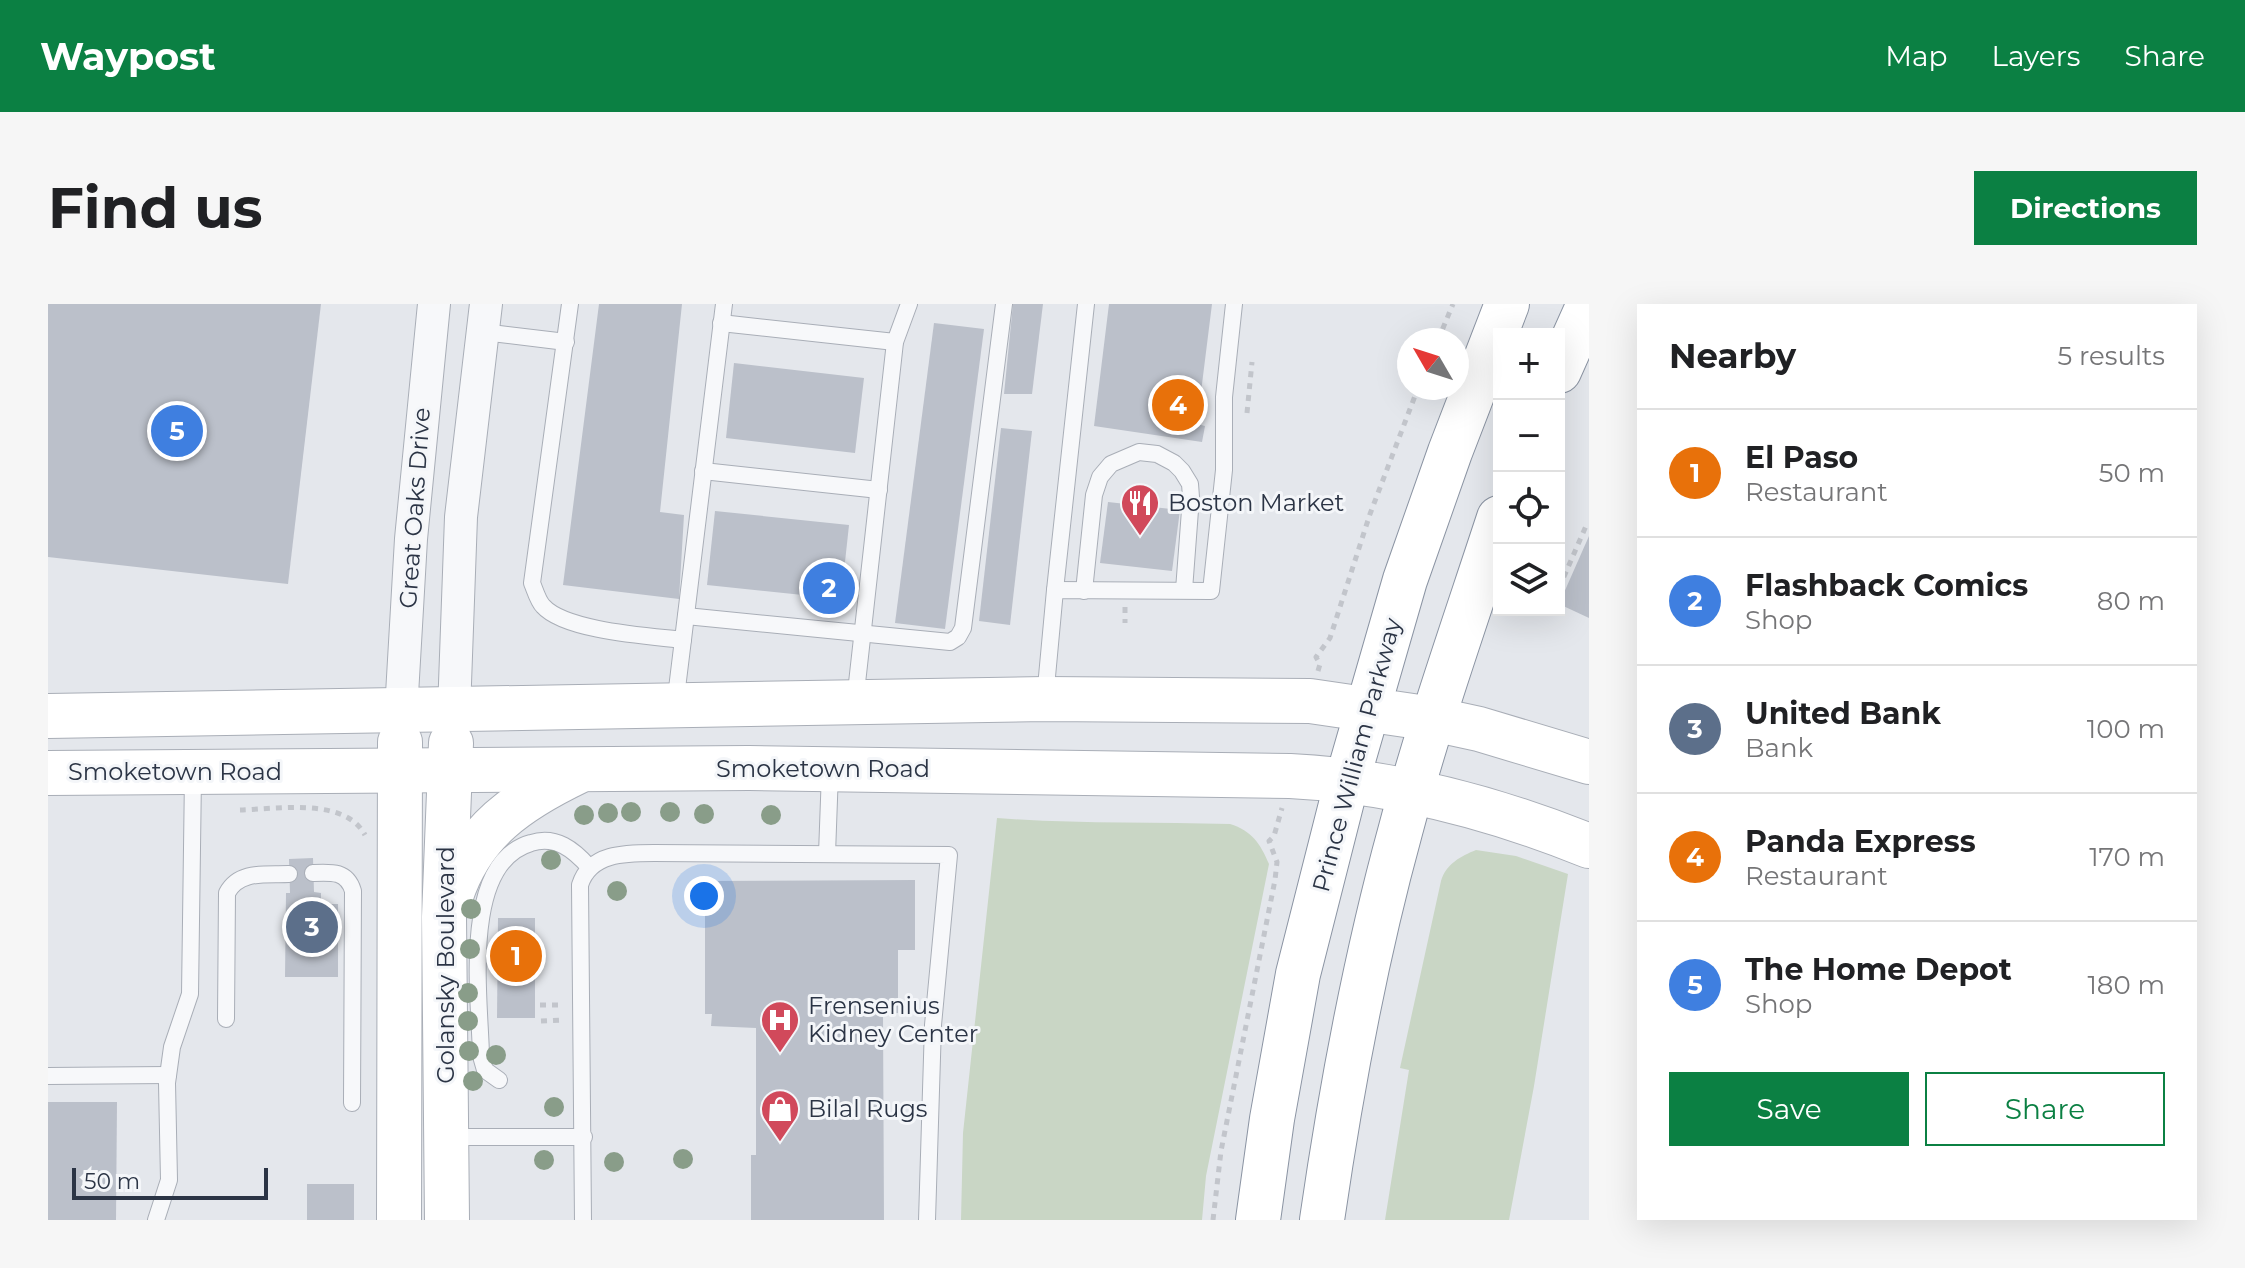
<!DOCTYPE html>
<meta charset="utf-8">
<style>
body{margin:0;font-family:Montserrat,sans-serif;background:#f6f6f6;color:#202124}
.controls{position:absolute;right:24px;top:24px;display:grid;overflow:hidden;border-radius:0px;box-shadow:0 8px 32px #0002}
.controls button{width:72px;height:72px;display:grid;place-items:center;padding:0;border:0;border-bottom:2px solid #e0e0e0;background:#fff;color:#202124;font:40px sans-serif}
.compass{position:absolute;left:1349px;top:24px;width:72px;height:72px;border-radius:50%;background:#fff;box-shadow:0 8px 32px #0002;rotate:309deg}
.scale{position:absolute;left:24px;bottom:20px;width:196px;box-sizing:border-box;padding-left:8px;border:4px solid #2b3445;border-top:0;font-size:22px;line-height:28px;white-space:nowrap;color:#2b3445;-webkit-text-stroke:6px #f4f6f9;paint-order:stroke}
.you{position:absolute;left:656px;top:592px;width:28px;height:28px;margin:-20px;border:6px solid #fff;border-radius:50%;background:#1a73e8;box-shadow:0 0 0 12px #1a73e833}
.badge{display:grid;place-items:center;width:52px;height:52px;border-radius:50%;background:#0b8043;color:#fff;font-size:26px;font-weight:700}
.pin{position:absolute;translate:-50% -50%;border:4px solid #fff;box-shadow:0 2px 8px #0006}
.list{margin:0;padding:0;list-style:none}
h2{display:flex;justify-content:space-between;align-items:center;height:104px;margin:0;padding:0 32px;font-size:34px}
h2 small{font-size:26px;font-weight:400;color:#757577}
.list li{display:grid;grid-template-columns:52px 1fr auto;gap:24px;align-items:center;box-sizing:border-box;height:128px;padding:0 32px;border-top:2px solid #e0e0e0}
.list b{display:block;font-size:30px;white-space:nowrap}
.list p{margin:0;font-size:26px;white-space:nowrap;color:#757577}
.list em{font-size:26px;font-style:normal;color:#757577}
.actions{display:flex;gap:16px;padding:24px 32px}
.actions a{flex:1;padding:18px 0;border:2px solid #0b8043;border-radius:0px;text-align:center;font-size:28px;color:#0b8043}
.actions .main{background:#0b8043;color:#fff}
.icon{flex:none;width:44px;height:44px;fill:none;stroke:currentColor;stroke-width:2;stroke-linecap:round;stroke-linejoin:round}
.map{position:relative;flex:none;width:1541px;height:916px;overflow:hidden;border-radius:0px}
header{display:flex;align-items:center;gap:48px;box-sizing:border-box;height:112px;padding:0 40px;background:#0b8043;color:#fff}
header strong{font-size:38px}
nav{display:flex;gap:44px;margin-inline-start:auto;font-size:28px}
.intro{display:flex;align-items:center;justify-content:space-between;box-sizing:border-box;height:192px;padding:0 48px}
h1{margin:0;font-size:56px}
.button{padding:20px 36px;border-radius:0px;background:#0b8043;color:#fff;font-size:28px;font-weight:700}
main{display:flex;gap:48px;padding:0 48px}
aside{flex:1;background:#fff;border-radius:0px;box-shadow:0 8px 32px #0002}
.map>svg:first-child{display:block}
.green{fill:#c9d6c5}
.building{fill:#bbc0ca}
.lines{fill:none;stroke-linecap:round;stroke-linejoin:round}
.lane-casing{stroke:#a9aeb7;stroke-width:18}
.street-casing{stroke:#a9aeb7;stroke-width:34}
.secondary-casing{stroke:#a9aeb7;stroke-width:46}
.highway-casing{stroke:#8b94a3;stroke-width:46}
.path{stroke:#c2c5cb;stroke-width:5;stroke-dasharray:6 6;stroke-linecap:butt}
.lane{stroke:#f7f8fa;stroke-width:16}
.street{stroke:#f7f8fa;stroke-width:32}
.secondary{stroke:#fff;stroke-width:44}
.highway{stroke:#fff;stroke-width:44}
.tree{fill:#899d89}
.labels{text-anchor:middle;stroke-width:6;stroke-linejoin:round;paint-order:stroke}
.poi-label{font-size:24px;fill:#2b3445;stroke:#f4f6f9;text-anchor:start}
.street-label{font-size:24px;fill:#2b3445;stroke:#f4f6f9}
</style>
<header>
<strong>Waypost</strong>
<nav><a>Map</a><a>Layers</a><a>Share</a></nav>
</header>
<div class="intro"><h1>Find us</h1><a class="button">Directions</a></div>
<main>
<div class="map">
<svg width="1541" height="916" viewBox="0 0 1541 916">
<rect width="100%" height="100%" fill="#e4e7ec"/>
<g class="green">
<path d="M949,514c78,6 155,4 233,6 22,7 30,19 39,40l-63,312 -4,44h-241l2,-87z"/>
<path d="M1428,546l40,6 52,18 -34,212 -25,134h-124l24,-150 -9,-2 41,-187c5,-17 20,-25 35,-31z"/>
</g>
<g class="building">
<path d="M0,0h273l-33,280 -240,-27z"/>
<path d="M551,0h83l-22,208 24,3 -5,84 -116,-14z"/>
<path d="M965,0h30l-11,90h-28z"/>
<path d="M1061,0h103l-15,120 8,2 -3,16 -108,-16z"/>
<path d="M886,19l50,6 -39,300 -50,-6z"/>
<path d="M686,59l130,15 -9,75 -129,-15z"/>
<path d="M953,124l31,3 -22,194 -31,-4z"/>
<path d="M1060,198l72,8 -8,61 -72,-8z"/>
<path d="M667,207l134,14 -8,74 -134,-14z"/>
<path d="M1541,232v82l-30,-14z"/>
<path d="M265,554l1,34 7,1v11h17v73h-53l1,-84h4l-1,-34z"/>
<path d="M867,576v70h-17v63l-15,1 1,206h-133v-65h5v-127l-45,-2 1,-12h-7v-133z"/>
<path d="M450,614h37v100h-38z"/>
<path d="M0,798h69l-1,118h-68z"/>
<rect x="259" y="880" width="47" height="36"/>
</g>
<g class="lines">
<defs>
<g id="lane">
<path d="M522,0l-38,279c3,7 6,18 11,23 22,25 106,30 140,34"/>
<path d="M673,19l174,19"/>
<path d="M435,28l83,10"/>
<path d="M655,167l176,19"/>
<path d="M1007,286l31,-286"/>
<path d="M1036,287l10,-96 6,-18 11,-13 28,-12 18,2 17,9 8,8 8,13 1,13 -7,93"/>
<path d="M638,312l264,26 8,-5 5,-9 41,-324"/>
<path d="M997,394l10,-108 156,1 13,-121v-73l10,-93"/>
<path d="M807,397l40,-359 14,-38"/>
<path d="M627,401l49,-401"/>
<path d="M779,550l3,-82"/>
<path d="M265,569c19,-1 34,-2 40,18l-1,212"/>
<path d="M178,715l1,-126c12,-23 39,-18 62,-19"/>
<path d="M0,772l120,-1"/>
<path d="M451,776l-14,-10 -4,-14c-1,-57 -21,-193 50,-213 25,-8 43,7 58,24"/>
<path d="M400,833h136"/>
<path d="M108,916l13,-40 -2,-97 5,-36 18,-53 3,-219"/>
<path d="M535,916l-3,-335c10,-32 45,-32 74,-32l295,2 -16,170 -6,195"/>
</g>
<g id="street">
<path d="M406,407l7,-194 25,-213"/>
<path d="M353,408l10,-173 23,-235"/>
</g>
<g id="secondary">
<path d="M0,412l997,-17 265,2 123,18 46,10 110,33"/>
<path d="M0,469l701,-5 541,8c101,5 205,32 299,70"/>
<path d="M403,592c21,-65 68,-96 126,-124"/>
<path d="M351,916l1,-478"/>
<path d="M399,916l-3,-303 7,-174"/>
</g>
<g id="highway">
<path d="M1511,67l30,-67"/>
<path d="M1210,916l14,-101 26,-145 49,-193 58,-201 45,-128 57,-148"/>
<path d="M1274,916c19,-131 43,-261 78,-388 28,-106 65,-210 99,-314"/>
</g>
</defs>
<use href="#lane" class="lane-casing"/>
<use href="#street" class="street-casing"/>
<use href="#secondary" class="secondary-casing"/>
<use href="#highway" class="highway-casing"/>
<g class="path">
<path d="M1390,36l15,-36"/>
<path d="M1199,109l5,-51"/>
<path d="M1511,284l27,-62"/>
<path d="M1077,303v16"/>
<path d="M1500,309l1,-3"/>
<path d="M1270,367l2,-7 -4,-7 14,-19 40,-124 48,-126"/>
<path d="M192,506c37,-1 105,-13 125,25"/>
<path d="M492,701h23"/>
<path d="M493,717l23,-1"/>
<path d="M1165,916l8,-69 54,-271 2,-18 -8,-21 5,-5 8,-28"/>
</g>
<use href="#lane" class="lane"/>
<use href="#street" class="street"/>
<use href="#secondary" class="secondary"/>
<use href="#highway" class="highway"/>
</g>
<g class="tree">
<circle cx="583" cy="508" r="10"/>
<circle cx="622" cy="508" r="10"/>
<circle cx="560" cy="509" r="10"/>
<circle cx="656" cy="510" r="10"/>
<circle cx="536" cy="511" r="10"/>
<circle cx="723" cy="511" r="10"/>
<circle cx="503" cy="556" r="10"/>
<circle cx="569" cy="587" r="10"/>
<circle cx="423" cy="605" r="10"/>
<circle cx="422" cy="645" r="10"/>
<circle cx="420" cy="689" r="10"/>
<circle cx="420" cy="717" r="10"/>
<circle cx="421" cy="747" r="10"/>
<circle cx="448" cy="751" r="10"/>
<circle cx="425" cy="777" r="10"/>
<circle cx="506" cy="803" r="10"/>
<circle cx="635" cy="855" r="10"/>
<circle cx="496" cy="856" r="10"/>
<circle cx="566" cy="858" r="10"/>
</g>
<defs>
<symbol id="restaurant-pin" viewBox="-11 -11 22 30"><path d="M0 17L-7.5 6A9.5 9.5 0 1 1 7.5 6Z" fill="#d1495b" stroke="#f4f6f9"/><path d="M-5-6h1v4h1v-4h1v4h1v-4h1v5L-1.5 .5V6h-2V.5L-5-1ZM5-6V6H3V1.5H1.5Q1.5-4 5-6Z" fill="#fff"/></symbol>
<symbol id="hospital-pin" viewBox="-11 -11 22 30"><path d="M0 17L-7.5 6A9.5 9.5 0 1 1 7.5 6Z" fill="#d1495b" stroke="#f4f6f9"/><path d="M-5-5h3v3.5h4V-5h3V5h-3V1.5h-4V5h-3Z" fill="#fff"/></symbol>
<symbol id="shop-pin" viewBox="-11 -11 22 30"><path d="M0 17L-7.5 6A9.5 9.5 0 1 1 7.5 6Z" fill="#d1495b" stroke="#f4f6f9"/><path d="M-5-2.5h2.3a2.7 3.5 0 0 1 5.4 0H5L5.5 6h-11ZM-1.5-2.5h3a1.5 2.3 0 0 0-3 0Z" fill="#fff"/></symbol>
</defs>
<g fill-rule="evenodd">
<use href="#restaurant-pin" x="1070" y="177" width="44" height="60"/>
<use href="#hospital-pin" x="710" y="694" width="44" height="60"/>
<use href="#shop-pin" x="710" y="783" width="44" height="60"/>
</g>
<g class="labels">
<g class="poi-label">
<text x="1120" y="207">Boston Market</text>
<text x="760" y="710">Frensenius<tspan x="760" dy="28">Kidney Center</tspan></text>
<text x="760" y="813">Bilal Rugs</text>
</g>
<g class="street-label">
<text transform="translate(367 204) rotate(-86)" y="8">Great Oaks Drive</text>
<text transform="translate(1309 451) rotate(-75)" y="8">Prince William Parkway</text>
<text x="775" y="473">Smoketown Road</text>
<text x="127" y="476">Smoketown Road</text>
<text transform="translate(398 661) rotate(-90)" y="8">Golansky Boulevard</text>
</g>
</g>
</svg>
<div class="controls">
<button>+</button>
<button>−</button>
<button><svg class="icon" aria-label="locate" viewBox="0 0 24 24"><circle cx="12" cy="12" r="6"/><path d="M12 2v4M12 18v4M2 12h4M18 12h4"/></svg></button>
<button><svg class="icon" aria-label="layers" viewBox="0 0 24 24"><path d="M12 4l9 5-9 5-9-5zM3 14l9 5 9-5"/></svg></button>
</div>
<svg class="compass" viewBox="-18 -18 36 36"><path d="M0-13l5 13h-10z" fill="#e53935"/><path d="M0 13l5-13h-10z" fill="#757577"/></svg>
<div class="scale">50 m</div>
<div class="you"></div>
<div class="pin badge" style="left:468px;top:652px;background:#e8710a">1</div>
<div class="pin badge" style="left:781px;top:284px;background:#3f7fe0">2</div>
<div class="pin badge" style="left:264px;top:623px;background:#5c6f8a">3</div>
<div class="pin badge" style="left:1130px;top:101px;background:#e8710a">4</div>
<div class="pin badge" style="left:129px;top:127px;background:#3f7fe0">5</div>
</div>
<aside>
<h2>Nearby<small>5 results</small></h2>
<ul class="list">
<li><span class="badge" style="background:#e8710a">1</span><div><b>El Paso</b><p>Restaurant</p></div><em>50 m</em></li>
<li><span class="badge" style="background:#3f7fe0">2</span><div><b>Flashback Comics</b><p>Shop</p></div><em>80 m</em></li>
<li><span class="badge" style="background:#5c6f8a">3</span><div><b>United Bank</b><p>Bank</p></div><em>100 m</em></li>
<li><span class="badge" style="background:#e8710a">4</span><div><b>Panda Express</b><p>Restaurant</p></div><em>170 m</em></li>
<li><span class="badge" style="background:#3f7fe0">5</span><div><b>The Home Depot</b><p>Shop</p></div><em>180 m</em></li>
</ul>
<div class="actions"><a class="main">Save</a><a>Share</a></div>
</aside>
</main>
